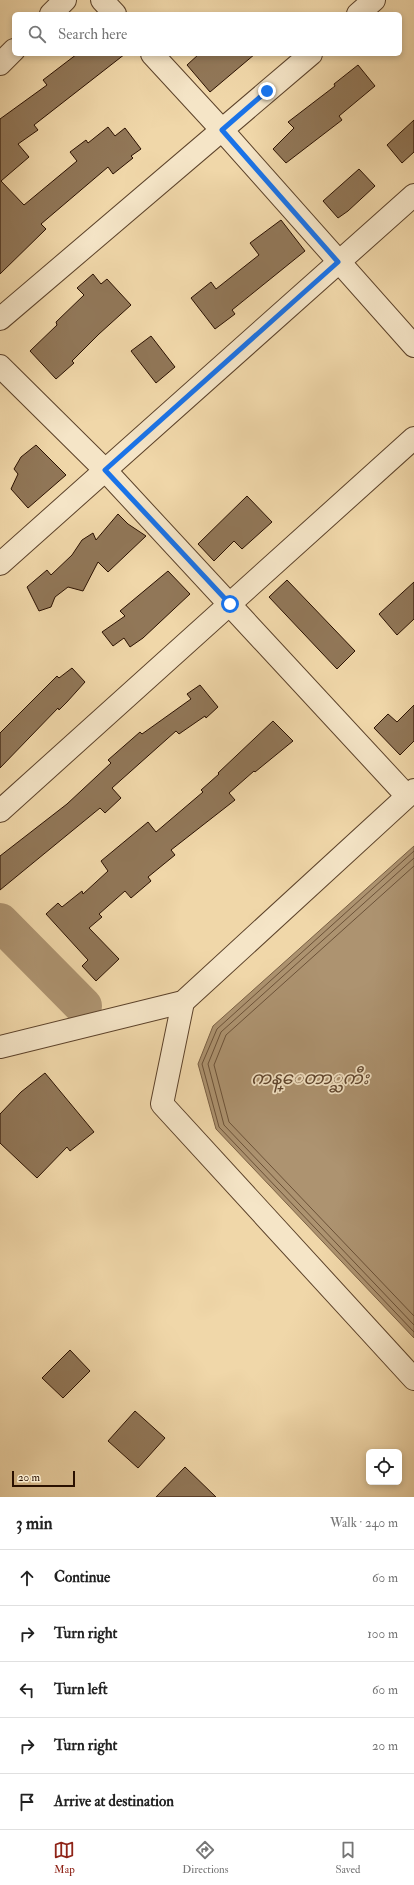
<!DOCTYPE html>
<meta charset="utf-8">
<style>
body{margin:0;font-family:"IM FELL Double Pica","Noto Sans Myanmar",serif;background:#f2f2f2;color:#222}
.controls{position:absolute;right:12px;bottom:12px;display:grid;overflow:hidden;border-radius:6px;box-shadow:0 2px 6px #0003}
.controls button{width:36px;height:36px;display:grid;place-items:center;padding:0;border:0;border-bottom:1px solid #e0e0e0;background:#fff;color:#222;font:20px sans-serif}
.scale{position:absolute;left:12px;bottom:10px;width:63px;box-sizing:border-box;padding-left:4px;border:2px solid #2a1000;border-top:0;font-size:11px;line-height:14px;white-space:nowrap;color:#2a1000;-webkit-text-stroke:3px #f5e5c7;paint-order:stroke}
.stop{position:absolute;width:12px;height:12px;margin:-9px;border:3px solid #1a73e8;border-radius:50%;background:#fff}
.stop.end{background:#1a73e8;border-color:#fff;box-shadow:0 1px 4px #0008}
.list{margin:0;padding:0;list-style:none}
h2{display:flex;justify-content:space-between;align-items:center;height:52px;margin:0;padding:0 16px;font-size:17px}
h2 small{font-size:13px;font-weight:400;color:#767676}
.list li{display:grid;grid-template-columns:26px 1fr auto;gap:12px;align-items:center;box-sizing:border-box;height:56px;padding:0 16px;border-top:1px solid #e0e0e0}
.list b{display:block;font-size:15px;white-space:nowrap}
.list em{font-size:13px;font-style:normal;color:#767676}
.icon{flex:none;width:22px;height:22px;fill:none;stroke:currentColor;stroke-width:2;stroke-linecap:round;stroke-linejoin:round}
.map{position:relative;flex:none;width:414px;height:1497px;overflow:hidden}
.search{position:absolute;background:#fff;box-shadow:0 2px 6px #0003;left:12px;right:12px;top:12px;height:44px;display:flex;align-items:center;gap:10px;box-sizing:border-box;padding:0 14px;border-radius:6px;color:#767676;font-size:15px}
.sheet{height:332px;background:#fff}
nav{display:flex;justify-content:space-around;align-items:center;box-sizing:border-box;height:56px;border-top:1px solid #e0e0e0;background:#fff;font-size:11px;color:#767676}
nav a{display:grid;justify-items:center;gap:2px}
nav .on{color:#8f2418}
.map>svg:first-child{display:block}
.water{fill:#ad9370;stroke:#795f43}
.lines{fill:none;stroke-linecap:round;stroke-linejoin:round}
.shore{stroke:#6c5238;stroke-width:1}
.river{stroke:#ad9370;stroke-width:38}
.building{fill:#917758;stroke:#2a1000}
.street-casing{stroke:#5c422a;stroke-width:24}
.street{stroke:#f5e5c7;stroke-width:22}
.route{stroke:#1a73e8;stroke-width:5}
.labels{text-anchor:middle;stroke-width:3.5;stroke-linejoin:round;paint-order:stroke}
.water-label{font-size:18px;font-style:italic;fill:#5e442d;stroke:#f5e5c7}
</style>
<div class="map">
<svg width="414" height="1497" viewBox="0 0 414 1497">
<rect width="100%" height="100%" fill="#f0d7a9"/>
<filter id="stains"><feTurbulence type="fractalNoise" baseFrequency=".005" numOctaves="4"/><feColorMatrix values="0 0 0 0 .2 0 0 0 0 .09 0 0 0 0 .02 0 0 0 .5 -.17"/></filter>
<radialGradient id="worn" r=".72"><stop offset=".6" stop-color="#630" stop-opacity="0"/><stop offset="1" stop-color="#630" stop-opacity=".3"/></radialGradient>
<path class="water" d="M414,846v492l-198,-209 -18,-65 15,-38z"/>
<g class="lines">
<g class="shore">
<path d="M414,851l-197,178 -15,35 17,63 195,205"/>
<path d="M414,858l-193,174 -13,32 16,61 190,200"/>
<path d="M414,866l-188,169 -12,30 15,57 185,194"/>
</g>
<path class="river" d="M0,922l83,84"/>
</g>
<g class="building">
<path d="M77,54h48l-91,71 4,5 -20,14 11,13 -28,24 23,24 53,-44 -7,-9 16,-12 2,3 20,-16 7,9 10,-8 16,21 -10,7 2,2 -20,16 -5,-7 -67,57 5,5 -46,45v-155l47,-34 -4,-5z"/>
<path d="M199,54h56l-45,38 -23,-27z"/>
<path d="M358,65l17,21 -36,30 3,4 -56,43 -13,-14 21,-21 -6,-6 47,-36 -1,-2z"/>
<path d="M414,120v32l-12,11 -15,-18z"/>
<path d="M359,169l16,17 -27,25 -10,7 -15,-17z"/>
<path d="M281,220l24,31 -73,59 3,4 -20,15 -24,-31 20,-16 5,7 43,-34 -9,-12z"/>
<path d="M93,274l8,10 6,-5 24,26 -32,29 -27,27 2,2 -18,16 -26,-28 27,-26 -1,-3 28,-27 -7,-7z"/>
<path d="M151,336l24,31 -19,16 -25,-32z"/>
<path d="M36,445l30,30 -38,33 -17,-19 7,-15 -4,-5 7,-12z"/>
<path d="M247,496l25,26 -30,27 -8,-8 -20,20 -16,-17z"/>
<path d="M118,514l10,10 18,12 -38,36 -10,-10 -15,29 -15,-4 -13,10 -4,10 -12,4 -12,-24 20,-17 4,5 21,-20 10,-15 11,-7 3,7z"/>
<path d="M168,571l22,23 -47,44 -13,9 -6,-9 -11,8 -11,-14 23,-16 -5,-5z"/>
<path d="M287,580l68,71 -18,18 -68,-72z"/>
<path d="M414,582v37l-17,16 -18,-21z"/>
<path d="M72,668l13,14 -18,20 -8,8 -1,-2 -58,60v-35l57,-57 2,2z"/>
<path d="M200,685l18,22 -12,11 -1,-2 -26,18 -3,-3 -64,57 9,10 -16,15 -5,-5 -100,82v-34l67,-52 44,-41 -3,-3 32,-28 2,2 49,-35 -4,-5z"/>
<path d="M414,705v36l-14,14 -26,-27 14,-14 9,8z"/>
<path d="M273,721l20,20 -38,31 -1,-1 -25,22 6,7 -64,50 4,5 -27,22 3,4 -20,17 -6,-7 -26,23 3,3 -13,11 30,31 -23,22 -14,-15 6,-6 -42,-46 12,-11 4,4 20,-16 1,3 25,-23 -7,-10 47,-39 8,10 47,-40 -2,-2 18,-16 -1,-1z"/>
<path d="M45,1073l49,59 -24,19 -3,-4 -30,31 -37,-35v-29l21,-22z"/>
<path d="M70,1350l20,21 -27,27 -21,-20z"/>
<path d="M135,1411l30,27 -27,30 -30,-27z"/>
<path d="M185,1467l31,30h-60z"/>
</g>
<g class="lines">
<defs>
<g id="street">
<path d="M102,0l13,14"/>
<path d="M51,14l14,-14"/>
<path d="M358,14l16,-14"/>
<path d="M152,54l70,76 192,216"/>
<path d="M0,64l14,-14"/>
<path d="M0,319l311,-265"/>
<path d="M0,366l105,104 302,326"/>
<path d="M0,564l414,-369"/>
<path d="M0,811l414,-373"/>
<path d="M183,1002l-21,102 252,275"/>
<path d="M0,1047l183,-45 231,-212"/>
</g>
</defs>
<use href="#street" class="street-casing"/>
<use href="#street" class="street"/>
</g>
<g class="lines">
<path class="route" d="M230,604l-125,-134 233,-208 -116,-132 45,-39"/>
</g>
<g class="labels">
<g class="water-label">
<text x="310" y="1084">ကန္ေတာ္ႀကီး</text>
</g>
</g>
<rect width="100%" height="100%" filter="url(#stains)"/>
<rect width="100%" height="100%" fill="url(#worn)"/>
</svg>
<div class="controls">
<button><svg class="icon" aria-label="locate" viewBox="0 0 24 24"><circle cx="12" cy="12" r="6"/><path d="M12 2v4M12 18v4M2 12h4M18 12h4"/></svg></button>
</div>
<div class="scale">20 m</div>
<div class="stop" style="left:230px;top:604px"></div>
<div class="stop end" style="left:267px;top:91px"></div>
<div class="search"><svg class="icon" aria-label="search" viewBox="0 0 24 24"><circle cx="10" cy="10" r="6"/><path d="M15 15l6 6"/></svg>Search here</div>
</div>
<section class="sheet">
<h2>3 min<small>Walk · 240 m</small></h2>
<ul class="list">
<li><svg class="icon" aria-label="ahead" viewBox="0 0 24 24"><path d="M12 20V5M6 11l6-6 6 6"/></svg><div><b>Continue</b></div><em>60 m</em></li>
<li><svg class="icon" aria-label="right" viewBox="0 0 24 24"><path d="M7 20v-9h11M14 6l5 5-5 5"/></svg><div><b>Turn right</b></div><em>100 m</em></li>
<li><svg class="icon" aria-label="left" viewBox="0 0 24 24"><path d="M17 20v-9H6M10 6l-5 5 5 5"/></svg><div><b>Turn left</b></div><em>60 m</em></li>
<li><svg class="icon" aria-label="right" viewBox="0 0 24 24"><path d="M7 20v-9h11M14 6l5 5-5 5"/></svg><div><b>Turn right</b></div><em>20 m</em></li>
<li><svg class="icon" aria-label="arrive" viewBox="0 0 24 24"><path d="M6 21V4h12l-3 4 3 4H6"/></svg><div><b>Arrive at destination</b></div></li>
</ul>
</section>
<nav>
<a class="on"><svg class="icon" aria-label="map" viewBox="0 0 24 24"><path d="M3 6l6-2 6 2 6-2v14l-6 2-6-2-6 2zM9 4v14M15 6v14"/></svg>Map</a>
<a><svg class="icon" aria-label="directions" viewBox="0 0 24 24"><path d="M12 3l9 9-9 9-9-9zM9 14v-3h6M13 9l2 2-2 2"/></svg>Directions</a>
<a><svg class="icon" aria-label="saved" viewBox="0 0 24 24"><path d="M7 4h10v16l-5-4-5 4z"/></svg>Saved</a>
</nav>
